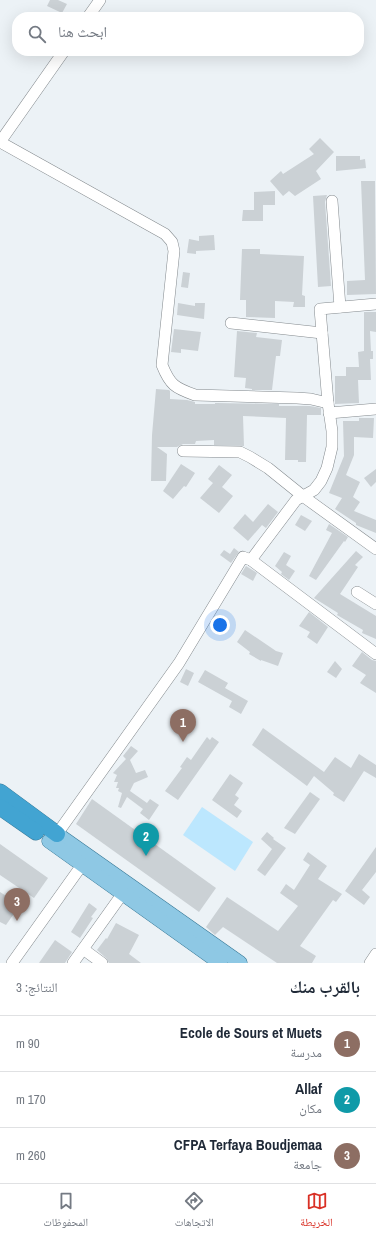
<!DOCTYPE html>
<html lang="ar">
<meta charset="utf-8">
<style>
body{margin:0;font-family:"Archivo Narrow","Noto Naskh Arabic",sans-serif;background:#f6f6f7;color:#1f2937;direction:rtl}
.you{position:absolute;left:220px;top:625px;width:14px;height:14px;margin:-10px;border:3px solid #fff;border-radius:50%;background:#1a73e8;box-shadow:0 0 0 6px #1a73e833}
.badge{display:grid;place-items:center;width:26px;height:26px;border-radius:50%;background:#d93025;color:#fff;font-size:13px;font-weight:700}
.pin{position:absolute;translate:-50% -33px;filter:drop-shadow(0 1px 2px #0008)}
.pin::after{content:'';position:absolute;top:21px;width:14px;height:12px;background:inherit;clip-path:polygon(0 0,100% 0,50% 100%)}
.list{margin:0;padding:0;list-style:none}
h2{display:flex;justify-content:space-between;align-items:center;height:52px;margin:0;padding:0 16px;font-size:17px}
h2 small{font-size:13px;font-weight:400;color:#747a83}
.list li{display:grid;grid-template-columns:26px 1fr auto;gap:12px;align-items:center;box-sizing:border-box;height:56px;padding:0 16px;border-top:1px solid #e0e1e3}
.list b{display:block;font-size:15px;white-space:nowrap}
.list p{margin:0;font-size:13px;white-space:nowrap;color:#747a83}
.list em{font-size:13px;font-style:normal;color:#747a83}
.icon{flex:none;width:22px;height:22px;fill:none;stroke:currentColor;stroke-width:2;stroke-linecap:round;stroke-linejoin:round}
.map{position:relative;flex:none;width:376px;height:963px;overflow:hidden;direction:ltr}
.search{position:absolute;background:#fff;box-shadow:0 4px 16px #0002;left:12px;right:12px;top:12px;height:44px;display:flex;align-items:center;gap:10px;box-sizing:border-box;padding:0 14px;border-radius:16px;color:#747a83;font-size:15px}
.sheet{height:220px;background:#fff}
nav{display:flex;justify-content:space-around;align-items:center;box-sizing:border-box;height:56px;border-top:1px solid #e0e1e3;background:#fff;font-size:11px;color:#747a83}
nav a{display:grid;justify-items:center;gap:2px}
nav .on{color:#d93025}
.map>svg:first-child{display:block}
.pitch{fill:#bce7fe}
.building{fill:#cbd1d5}
.lines{fill:none;stroke-linecap:round;stroke-linejoin:round}
.minor-casing{stroke:#848a8e;stroke-width:12}
.major-casing{stroke:#387997;stroke-width:15}
.highway-casing{stroke:#387997;stroke-width:17}
.minor{stroke:#fff;stroke-width:11}
.major{stroke:#8ec8e4;stroke-width:14}
.highway{stroke:#42a4d2;stroke-width:16}
</style>
<div class="map">
<svg width="376" height="963" viewBox="0 0 376 963">
<rect width="100%" height="100%" fill="#ecf2f6"/>
<path class="pitch" d="M202,807l51,35 -18,29 -52,-36z"/>
<g class="building">
<path d="M50,0h8l9,4 -5,9 -15,-7z"/>
<path d="M320,138l14,14 -18,19 5,8 -26,17 -6,-5 -6,5 -13,-15 11,-10 2,3 31,-20 -5,-5z"/>
<path d="M336,156h24v4l5,-1 1,9 -30,3z"/>
<path d="M361,181h14l1,113 -29,1v-14l18,-1z"/>
<path d="M275,191v14h-12v16h-21l1,-11h11v-18z"/>
<path d="M327,195l-2,7 6,84 -13,1 -5,-91z"/>
<path d="M214,235l1,15 -19,1v3l-9,-1 2,-14 10,2v-5z"/>
<path d="M242,249h18v5l44,2 -2,39 3,1v11h-12l1,-5 -19,-1v17l-29,-1v-17h-6z"/>
<path d="M183,272l7,1 -2,15 -7,-1z"/>
<path d="M178,303l17,3v-3h10l-1,16 -27,-4z"/>
<path d="M364,312h12v20l-6,-1 1,20h2v8h-3l1,21h-13l1,23 -24,1v-28h11v-9h13l-1,-15 6,-1z"/>
<path d="M174,329l27,3 -3,19 -17,-2v4l-10,-1z"/>
<path d="M237,331l20,2 -1,4 26,3 -2,16h-4l-4,34h-20v-1l-7,-1 1,-10 -12,-1z"/>
<path d="M156,389l13,1 1,1v8l17,1 8,2v2h20v-1h2l62,1v2h31l11,2v7h-14l-1,47h-8v-2h-13l1,-42 -43,-2 1,30 -30,-1v-5l-18,1 -1,3h-12l-6,3h-20l10,7 -1,27h-15l1,-46z"/>
<path d="M359,418h15l-1,20 -19,-1v18l-8,20 14,7 -7,15 7,5 -6,9 22,9v13l-20,-8v-2l-21,-14 7,-11 -13,-5 15,-37 -1,-35h16z"/>
<path d="M181,464l14,9 -9,14 -2,-1 -11,13 -10,-8z"/>
<path d="M219,465l13,10 -10,12 11,9 -14,17 -19,-15 13,-15 -5,-4z"/>
<path d="M376,469v13l-5,5 -7,-9z"/>
<path d="M268,504l10,8 -12,16 -4,-3 -14,16 -15,-13 12,-14 8,8z"/>
<path d="M301,515l11,6 -7,10 -10,-6z"/>
<path d="M329,524l19,13 -3,5 -1,-1 -28,39 -7,-4 23,-43 -6,-3z"/>
<path d="M234,548l5,4 -8,11 -11,-8 4,-5 6,4z"/>
<path d="M356,551l7,6 -8,8 3,2 -18,27 36,22v23l-14,-6 1,-3 -26,-15 1,-2 -24,-15z"/>
<path d="M284,552l7,4 -5,9 9,6 -6,9 -8,-6 1,-2 -7,-6z"/>
<path d="M246,566l11,7 -4,8 -12,-7z"/>
<path d="M309,612l19,15 -11,17 -10,-7 3,-5 -11,-6z"/>
<path d="M245,630l31,21 7,2 -5,13 -17,-6v1l-12,-7 1,-2 -13,-10z"/>
<path d="M362,652l10,8 4,1v32l-16,-10 6,-8 -14,-9z"/>
<path d="M335,661l7,8 -6,9 -9,-6z"/>
<path d="M186,669l8,4 -6,13 -8,-4z"/>
<path d="M205,670l23,13 -3,5 23,13 -7,13 -12,-7 3,-6 -34,-19z"/>
<path d="M263,728l61,44 11,-15 16,11 8,-14 17,11v13l-12,-7 -20,31 -11,-7 1,-2 -20,-17 -7,10 -55,-41z"/>
<path d="M207,737l3,3 2,-3 7,5 -41,58 -13,-9 17,-23 -2,-1 7,-10 4,3z"/>
<path d="M131,746l7,5 -8,9 6,13 9,-3 3,7 -14,6 -4,8 17,12 3,-4 9,6 -10,15 -9,-7 3,-4 -16,-12 -6,11 -3,-1 4,-14 -4,-2 1,-3h-3l2,-6h-4l3,-7 -4,-2 13,-14 -3,-3z"/>
<path d="M230,774l13,9 -8,12 4,3 -5,7 8,6 -5,7 -25,-18z"/>
<path d="M310,792l10,7 -25,35 -11,-6z"/>
<path d="M92,799l124,89 -17,24 -123,-88z"/>
<path d="M267,832l7,6 -1,1 13,9 -21,28 -8,-6 15,-21 -11,-10z"/>
<path d="M0,844l48,34 -14,20 -34,-23z"/>
<path d="M376,847v25l-14,18 8,7 -6,8 -19,-14z"/>
<path d="M308,852l19,14 -9,13 24,15 -6,8 -3,-2 -33,46 16,10 -4,7h-35l-54,-36 -8,8 -9,-8 21,-30 51,34 20,-25 -18,-13 6,-9 8,6 16,-25 -7,-5z"/>
<path d="M0,892l20,13 -14,20 -6,-3z"/>
<path d="M89,903l8,6 -6,8 2,1 -13,20 -9,-6z"/>
<path d="M116,923l23,12 -10,19 12,9h-32l-3,-5 -9,-8 9,-12 1,1z"/>
<path d="M55,940l17,12 -7,11h-26z"/>
</g>
<g class="lines">
<defs>
<g id="minor">
<path d="M88,17l12,-17"/>
<path d="M0,142l165,92 7,8 2,9 -12,114c8,20 13,23 33,30l102,3 14,1 17,4"/>
<path d="M0,142l64,-91"/>
<path d="M332,201l8,106"/>
<path d="M231,323l91,10"/>
<path d="M329,413l47,-4"/>
<path d="M183,451l57,1 10,5 18,11 36,29 72,52"/>
<path d="M251,560l45,-60 18,-10 7,-9 6,-13 5,-21v-16l-4,-28 -8,-94 56,-5"/>
<path d="M357,592l19,12"/>
<path d="M57,834l122,-171 64,-106 8,3 125,94"/>
<path d="M83,949l19,14"/>
<path d="M12,963l70,-98"/>
<path d="M73,963l50,-70"/>
<path d="M370,963l6,-9"/>
</g>
<g id="major">
<path d="M57,834l183,129"/>
<path d="M49,841l171,122"/>
</g>
<g id="highway">
<path d="M0,792l57,42"/>
<path d="M0,807l36,25"/>
</g>
</defs>
<use href="#minor" class="minor-casing"/>
<use href="#major" class="major-casing"/>
<use href="#highway" class="highway-casing"/>
<use href="#minor" class="minor"/>
<use href="#major" class="major"/>
<use href="#highway" class="highway"/>
</g>
</svg>
<div class="you"></div>
<div class="pin badge" style="left:183px;top:742px;background:#8d6e63">1</div>
<div class="pin badge" style="left:146px;top:856px;background:#0f9aa8">2</div>
<div class="pin badge" style="left:17px;top:921px;background:#8d6e63">3</div>
<div class="search"><svg class="icon" aria-label="search" viewBox="0 0 24 24"><circle cx="10" cy="10" r="6"/><path d="M15 15l6 6"/></svg>ابحث هنا</div>
</div>
<section class="sheet">
<h2>بالقرب منك<small>النتائج: 3</small></h2>
<ul class="list">
<li><span class="badge" style="background:#8d6e63">1</span><div><b>Ecole de Sours et Muets</b><p>مدرسة</p></div><em>90 m</em></li>
<li><span class="badge" style="background:#0f9aa8">2</span><div><b>Allaf</b><p>مكان</p></div><em>170 m</em></li>
<li><span class="badge" style="background:#8d6e63">3</span><div><b>CFPA Terfaya Boudjemaa</b><p>جامعة</p></div><em>260 m</em></li>
</ul>
</section>
<nav>
<a class="on"><svg class="icon" aria-label="map" viewBox="0 0 24 24"><path d="M3 6l6-2 6 2 6-2v14l-6 2-6-2-6 2zM9 4v14M15 6v14"/></svg>الخريطة</a>
<a><svg class="icon" aria-label="directions" viewBox="0 0 24 24"><path d="M12 3l9 9-9 9-9-9zM9 14v-3h6M13 9l2 2-2 2"/></svg>الاتجاهات</a>
<a><svg class="icon" aria-label="saved" viewBox="0 0 24 24"><path d="M7 4h10v16l-5-4-5 4z"/></svg>المحفوظات</a>
</nav>
